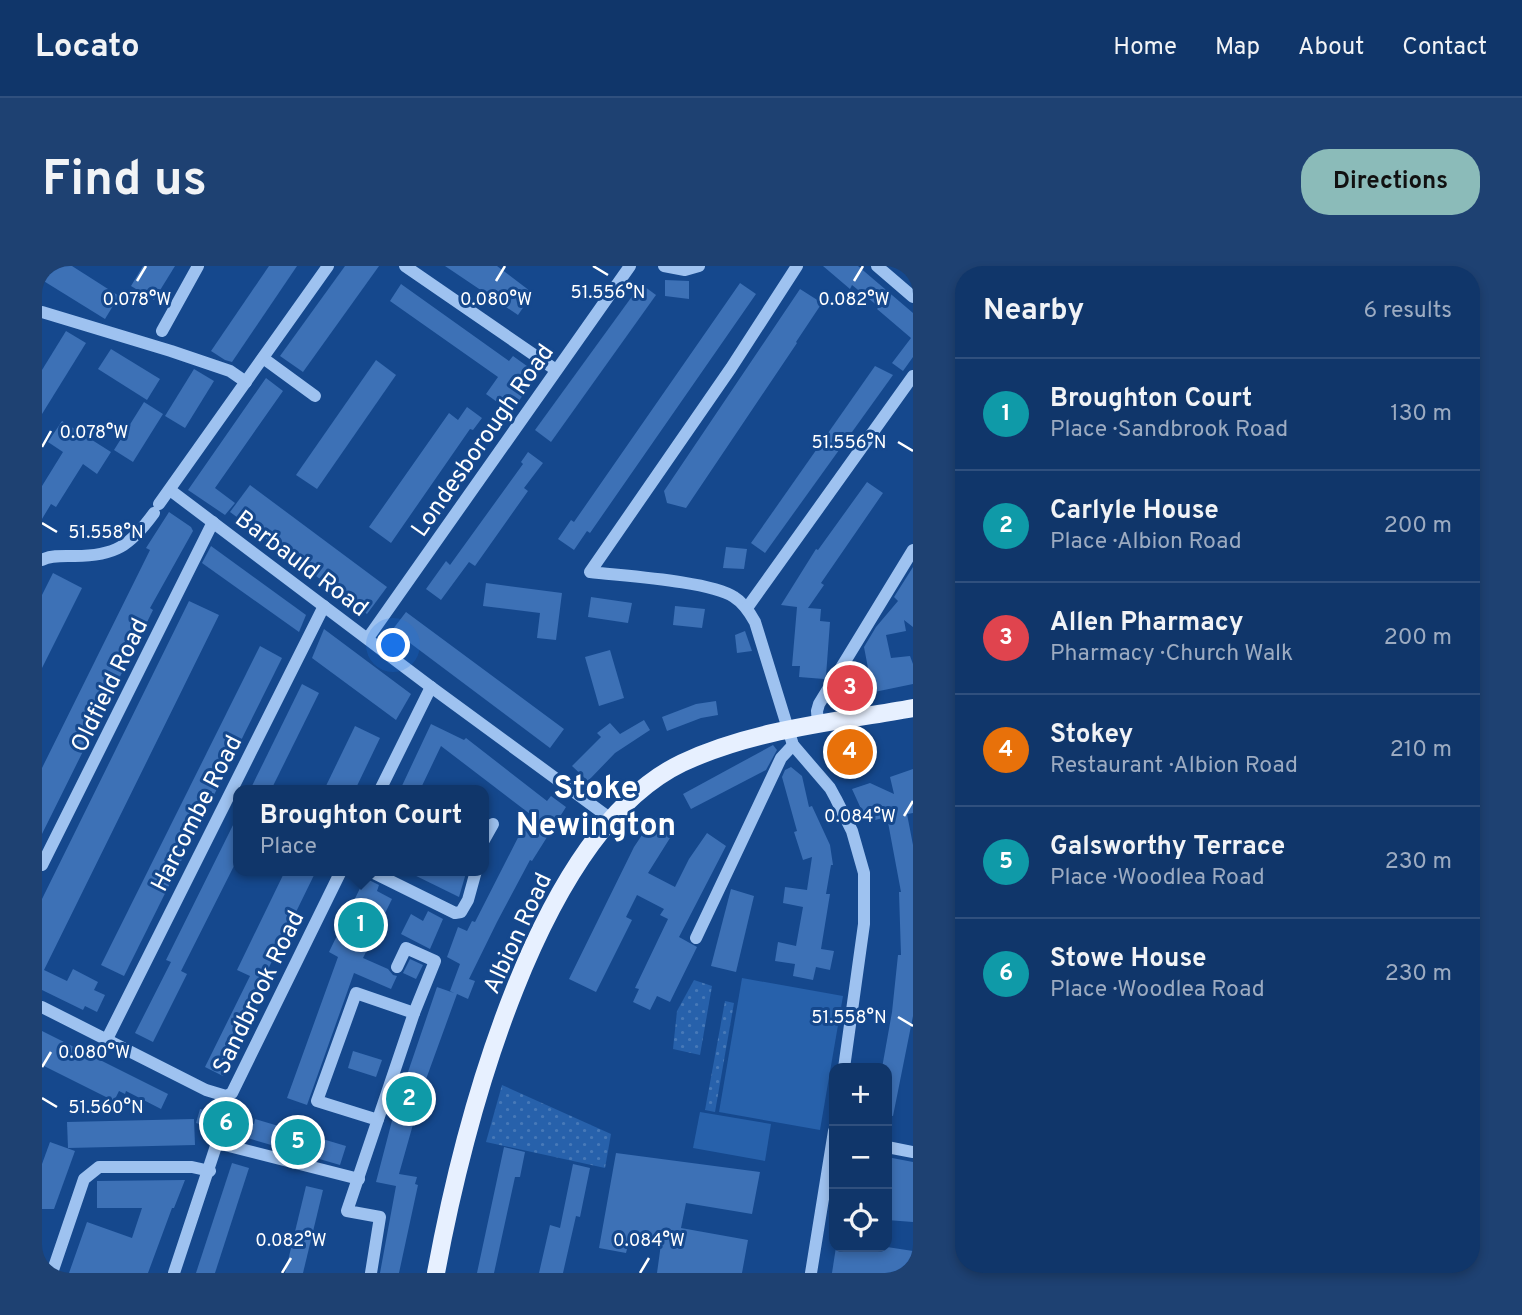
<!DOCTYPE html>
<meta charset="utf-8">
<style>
body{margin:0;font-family:Overpass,sans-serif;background:#1e4172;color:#f1f3f6}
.controls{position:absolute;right:21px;bottom:21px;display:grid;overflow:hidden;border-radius:14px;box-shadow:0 4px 10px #0003}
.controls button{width:63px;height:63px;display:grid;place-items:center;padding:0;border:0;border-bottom:2px solid #30507e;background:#10366a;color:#f1f3f6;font:35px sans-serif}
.you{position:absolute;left:352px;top:380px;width:24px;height:24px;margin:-18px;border:5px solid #fff;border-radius:50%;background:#1a73e8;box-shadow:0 0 0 10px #1a73e833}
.badge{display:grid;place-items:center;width:46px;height:46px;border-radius:50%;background:#8bbbb9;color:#fff;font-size:23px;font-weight:700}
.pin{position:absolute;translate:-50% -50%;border:4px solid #fff;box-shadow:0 2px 7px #0006}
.popup{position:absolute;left:191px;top:519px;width:256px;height:91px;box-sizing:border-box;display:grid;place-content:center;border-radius:14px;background:#10366a;filter:drop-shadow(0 2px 5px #0005);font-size:23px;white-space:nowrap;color:#9cabc1}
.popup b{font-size:26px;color:#f1f3f6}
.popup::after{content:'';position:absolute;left:50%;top:100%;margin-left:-14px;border:14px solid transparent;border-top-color:#10366a}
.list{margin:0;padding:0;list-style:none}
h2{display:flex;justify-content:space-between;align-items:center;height:91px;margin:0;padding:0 28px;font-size:30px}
h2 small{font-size:23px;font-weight:400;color:#9cabc1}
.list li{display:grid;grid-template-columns:46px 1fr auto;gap:21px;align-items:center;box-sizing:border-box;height:112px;padding:0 28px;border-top:2px solid #30507e}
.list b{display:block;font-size:26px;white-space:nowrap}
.list p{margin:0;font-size:23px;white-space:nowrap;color:#9cabc1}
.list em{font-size:23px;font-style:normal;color:#9cabc1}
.icon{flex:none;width:38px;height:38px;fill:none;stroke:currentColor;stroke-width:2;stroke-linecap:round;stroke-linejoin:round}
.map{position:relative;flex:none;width:871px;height:1007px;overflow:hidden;border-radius:28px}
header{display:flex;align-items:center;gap:42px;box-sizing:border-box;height:98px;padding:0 35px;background:#10366a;border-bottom:2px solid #30507e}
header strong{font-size:33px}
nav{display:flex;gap:38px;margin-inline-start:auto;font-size:24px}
.intro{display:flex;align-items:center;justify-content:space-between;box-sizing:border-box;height:168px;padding:0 42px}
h1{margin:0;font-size:49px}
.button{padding:18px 32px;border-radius:28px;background:#8bbbb9;color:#111;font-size:24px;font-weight:700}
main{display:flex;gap:42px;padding:0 42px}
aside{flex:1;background:#10366a;border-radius:28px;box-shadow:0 4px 10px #0003}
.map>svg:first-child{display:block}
.grass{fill:url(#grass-dots)}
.pitch{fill:#2761ab}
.building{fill:#3d71b6}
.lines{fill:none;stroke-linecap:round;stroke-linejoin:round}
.minor{stroke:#9ec2f0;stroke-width:12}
.major{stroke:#e7f0ff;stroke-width:18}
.ticks{fill:none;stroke:#fff;stroke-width:2.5}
.labels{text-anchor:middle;stroke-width:6;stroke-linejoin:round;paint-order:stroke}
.street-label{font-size:24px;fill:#fff;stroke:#15488d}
.district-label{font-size:32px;font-weight:bold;fill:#fff;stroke:#15488d}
.ticks-label{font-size:18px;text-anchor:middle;fill:#fff;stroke:#15488d;stroke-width:6;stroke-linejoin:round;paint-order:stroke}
</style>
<header>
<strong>Locato</strong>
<nav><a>Home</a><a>Map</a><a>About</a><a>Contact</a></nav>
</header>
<div class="intro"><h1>Find us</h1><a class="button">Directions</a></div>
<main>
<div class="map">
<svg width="871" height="1007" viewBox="0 0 871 1007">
<defs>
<pattern id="grass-dots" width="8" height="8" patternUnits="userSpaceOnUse" patternTransform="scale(1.75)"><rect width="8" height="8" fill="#2761ab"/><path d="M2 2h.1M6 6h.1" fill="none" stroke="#4779b8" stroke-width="1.8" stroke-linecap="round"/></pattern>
</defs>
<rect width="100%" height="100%" fill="#15488d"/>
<g class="grass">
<path d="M652,714l18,6 -12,69 -27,-6 4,-38z"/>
<path d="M683,735l9,2 -19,109 -10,-2z"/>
<path d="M460,819l109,49 -6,34 -119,-26z"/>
</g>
<g class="pitch">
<path d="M700,712l101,18 -23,134 -101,-18z"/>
<path d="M658,846l71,12 -6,37 -72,-13z"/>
</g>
<g class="building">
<path d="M0,0h30l47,30 -14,23 -63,-39z"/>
<path d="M101,0h32l-21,34 -23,-14z"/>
<path d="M227,0h28l-65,96 -7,-2 -14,-9z"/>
<path d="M303,0h34l-76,106 -23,-16z"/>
<path d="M403,0h52l33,25 -4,6 3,2 -11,16z"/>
<path d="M781,0h35l55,47v44l-10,14 -11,-8 19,-25 -34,-29 2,-2 -27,-22 -2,4z"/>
<path d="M623,14l24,1v18l-24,-3z"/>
<path d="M698,17l16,11 -166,239 -3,-2 -13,19 -16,-11 13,-19 3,2z"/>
<path d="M359,18l108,77 4,-5 25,18 -27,38 -25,-18 12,-17 -108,-76z"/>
<path d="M599,18l15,11 -105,147 -16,-12z"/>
<path d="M758,23l22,14 -26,39 1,1 -111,165 -19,-5 -3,-12z"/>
<path d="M24,65l20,12 -44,71v-44z"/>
<path d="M69,83l49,30 -13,21 -49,-31z"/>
<path d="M334,94l20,15 -79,114 -21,-14z"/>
<path d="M833,100l18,9 -128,178 -14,-10z"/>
<path d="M152,103l20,12 -29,47 -20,-12z"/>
<path d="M224,112l17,13 -68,97 20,15 -10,12 -37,-25z"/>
<path d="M102,136l19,12 -30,48 -19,-12z"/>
<path d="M425,141l15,11 -9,12 -3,-1 -79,114 -22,-16 80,-114 9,7z"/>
<path d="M20,155l49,31 -14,22 -14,-10 -27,43 -5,-3 -9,15v-33l21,-34 -15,-10z"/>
<path d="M486,186l15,11 -19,25 4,3 -53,75 -6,-4 -28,38 -15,-11 20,-28 4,4 73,-101 -2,-2z"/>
<path d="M825,216l16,11 -62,90 3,2 -16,23 13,1 -1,12 10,1 -4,54 -2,3 -25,-2 1,-11h-8l5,-59 -16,-2 35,-56 2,1z"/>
<path d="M208,219l137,102 -20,27 -137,-102z"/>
<path d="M127,246l22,15 2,4 -43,77 3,2 -111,224v-66l108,-218 -4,-2z"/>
<path d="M169,280l95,69 -7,17 -97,-69z"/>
<path d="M684,281l21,2 -3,20 -21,-1z"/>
<path d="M871,301v60l-9,-7 2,11 -20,4 5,23 19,-2 3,8v20l-82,17 14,-23 11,-2 -1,-6 13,-2 -4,-21 12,-20 22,-26 -4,-4z"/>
<path d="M11,307l29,15 -40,80v-73z"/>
<path d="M444,317l76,10 -6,47 -19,-2 3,-25 -57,-7z"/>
<path d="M549,331l41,6 -4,20 -40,-6z"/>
<path d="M147,335l30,14 -175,355 23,11 6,-12 25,13 -4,8 11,5 -8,17 -12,-6 -2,4 -41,-20v-91z"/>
<path d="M633,340l30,3 -3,19 -29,-3z"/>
<path d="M364,346l158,117 -14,19 -144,-108 -2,2 -11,-8v-5z"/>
<path d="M282,363l87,65 -15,26 -84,-62z"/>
<path d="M703,365l7,20 -15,2 -2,-18z"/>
<path d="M218,380l22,12 -158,318 -23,-11z"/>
<path d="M568,384l14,48 -25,8 -14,-49z"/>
<path d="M260,418l17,9 -48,97h-21z"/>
<path d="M674,435l2,14 -17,3 -34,13 -5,-14 34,-13z"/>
<path d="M602,454l6,10 -35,23 -27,28 -16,-15 29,-29 -4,-4 13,-10 10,11z"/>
<path d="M389,458l33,16 2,-2 81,63 4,-5 15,11 -34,54 -2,-1 -33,62 -28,57 6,2 -7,18 -11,-5 -32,88 -26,92 18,3 -2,7 3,1 -19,88h-19l16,-87 -20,-4 18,-69 43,-126 17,6 -4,-2 10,-27 -13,-7 11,-30 9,4 5,-10 3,1 55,-108 -89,-68 -21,44h-20z"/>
<path d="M313,460l25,12 -25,52h-31z"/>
<path d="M811,471l7,26 -13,2 -8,-26z"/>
<path d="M731,479l4,5 -11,20 -75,39 -8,-15z"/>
<path d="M749,501l11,9 7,31 3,-1 18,39 3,20h-2l-5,29h4l-9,55 13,2 -4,19 -14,-3 -3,13 -20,-4 2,-12 -20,-3 3,-19 18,4 7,-39 -20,-4 2,-16 22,3 5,-33 -9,3 -9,-28 3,-1 -15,-54 3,-7z"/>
<path d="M871,503v44l-6,1 6,31v171l-20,100 -6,-1v-47h-5l10,-56 6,-57h3l-2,-63h2l-14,-75 -20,5 -15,-33 18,-6 24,11 -4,-17z"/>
<path d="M197,547v43l-58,115 6,3 -34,68 -18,-9 36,-71 -5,-2z"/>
<path d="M612,551l21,13 -27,43 27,14 14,-28 18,-26 19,13 -47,91 18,10 -27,55 -13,-6 -7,14 -17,-8 6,-13 -4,-1 33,-69 -8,-4 4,-6 -27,-14 -11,22 6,3 -36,72 -27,-13 65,-132z"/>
<path d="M243,605h31l-59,121 6,3 -40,81 -18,-9 45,-91 -13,-6z"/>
<path d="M364,605h56l4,2 -7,24z"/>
<path d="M323,612l14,7 -2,6 15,8 -29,59 25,11 5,6 4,1 -6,13 -37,-16 -47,132 -20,-7 51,-141 -9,-5z"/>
<path d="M689,623l23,7 -18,76 -25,-6z"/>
<path d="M386,645l15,8 -13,30 -29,-15 10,-20 12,7z"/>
<path d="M368,693l13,6 -7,14 -13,-6z"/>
<path d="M0,765l126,63 -7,15 -35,-18 -1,3 -6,-3 -5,10 -72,-36z"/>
<path d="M311,785l29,9 -6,17 -28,-9z"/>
<path d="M158,843l54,15 1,-5 91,27 -6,19 -144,-42z"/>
<path d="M152,853l1,26 -127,3 -1,-26z"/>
<path d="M8,876l25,9 -21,58h-12v-45z"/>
<path d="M462,881l21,5 -5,25h-5l-21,96h-17z"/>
<path d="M574,887l144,19 -8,42 -66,-11 -5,25 67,12 -6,33h-85l4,-29 -31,-7 -4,16 -27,-5z"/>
<path d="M845,891l26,5v60l-26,-2z"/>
<path d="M190,897l17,5 -34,105h-19z"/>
<path d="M531,898l17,4 -10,49 -4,-1 -13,57h-24l11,-48 10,3z"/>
<path d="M143,914l-11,28h-2l-24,65h-79l18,-51 45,16 10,-30h-45v-27z"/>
<path d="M264,920l17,4 -20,83h-18z"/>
<path d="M794,981h51l26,4v22h-81z"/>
</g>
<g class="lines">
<g class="minor">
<path d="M363,0l151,104"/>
<path d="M622,0l21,4 14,-4"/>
<path d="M755,0l-66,102 -141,204c33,4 120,9 144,25 10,6 16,16 21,25l38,123 37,43 6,11 16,32 12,42v51l-20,144"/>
<path d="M835,0l36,31"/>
<path d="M0,46l129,39 59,20 16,11"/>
<path d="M120,65l36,-65"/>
<path d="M221,92l52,38"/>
<path d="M128,224l261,197 180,132"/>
<path d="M117,238l169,-238"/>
<path d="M0,294c9,-5 22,-4 33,-4 40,0 55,-10 79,-43"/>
<path d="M705,342l166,-232"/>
<path d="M326,372l262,-372"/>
<path d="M776,459l-1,-14 2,-7 94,-154"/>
<path d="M338,524l51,-103"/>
<path d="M442,574l9,-16"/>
<path d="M0,599l171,-343"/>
<path d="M328,605l85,42 6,-1 7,-12 8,-29"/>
<path d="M654,672l85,-180 12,-13"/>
<path d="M355,701l9,-19 29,13 -21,52"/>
<path d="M0,741l164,83 20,6 6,-3 109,-222"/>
<path d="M65,773l217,-433"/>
<path d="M845,881l26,5"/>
<path d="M10,1007l32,-94 15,-12h93l18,4"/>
<path d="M132,1007l43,-130 142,36"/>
<path d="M329,1007l9,-56 -33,-6 67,-198 -58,-20 -39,108 61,19"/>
<path d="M769,1007l23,-142"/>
</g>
<path class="major" d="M394,1007c27,-147 101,-440 246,-510 72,-34 154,-41 231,-55"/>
</g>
<path class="ticks" d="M551,0l15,9M95,15l9,-15M454,15l9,-15M812,15l9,-15M856,176l15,9M0,181l9,-16M0,257l15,9M862,550l9,-15M856,751l15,9M0,801l9,-15M0,832l15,9M240,1007l9,-15M598,1007l9,-15"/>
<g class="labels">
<g class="street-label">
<text transform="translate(440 174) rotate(-55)" y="8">Londesborough Road</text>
<text transform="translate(260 297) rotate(37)" y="8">Barbauld Road</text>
<text transform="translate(67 419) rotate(-64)" y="8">Oldfield Road</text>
<text transform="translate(154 547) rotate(-63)" y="8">Harcombe Road</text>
<text transform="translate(475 667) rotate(-65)" y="8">Albion Road</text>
<text transform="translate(216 726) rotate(-64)" y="8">Sandbrook Road</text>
</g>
<g class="district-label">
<text x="554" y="532">Stoke<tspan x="554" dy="37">Newington</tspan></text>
</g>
</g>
<g class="ticks-label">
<text x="566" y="32">51.556°N</text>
<text x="95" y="39">0.078°W</text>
<text x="454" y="39">0.080°W</text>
<text x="812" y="39">0.082°W</text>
<text x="52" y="172">0.078°W</text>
<text x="807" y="182">51.556°N</text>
<text x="64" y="272">51.558°N</text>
<text x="818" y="556">0.084°W</text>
<text x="807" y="757">51.558°N</text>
<text x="52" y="792">0.080°W</text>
<text x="64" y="847">51.560°N</text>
<text x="249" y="980">0.082°W</text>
<text x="607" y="980">0.084°W</text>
</g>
</svg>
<div class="controls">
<button>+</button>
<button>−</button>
<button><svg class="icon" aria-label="locate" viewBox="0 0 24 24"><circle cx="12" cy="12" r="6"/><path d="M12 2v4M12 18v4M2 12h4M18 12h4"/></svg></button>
</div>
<div class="you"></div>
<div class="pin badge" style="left:319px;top:659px;background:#0f9aa8">1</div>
<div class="popup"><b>Broughton Court</b>Place</div>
<div class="pin badge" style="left:367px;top:833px;background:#0f9aa8">2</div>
<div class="pin badge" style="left:808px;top:422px;background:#e0444e">3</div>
<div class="pin badge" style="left:808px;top:486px;background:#e8710a">4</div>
<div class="pin badge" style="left:256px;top:876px;background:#0f9aa8">5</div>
<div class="pin badge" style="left:184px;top:858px;background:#0f9aa8">6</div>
</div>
<aside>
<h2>Nearby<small>6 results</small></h2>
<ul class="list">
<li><span class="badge" style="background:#0f9aa8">1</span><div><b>Broughton Court</b><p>Place · Sandbrook Road</p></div><em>130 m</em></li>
<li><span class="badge" style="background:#0f9aa8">2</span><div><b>Carlyle House</b><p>Place · Albion Road</p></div><em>200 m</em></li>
<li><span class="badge" style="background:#e0444e">3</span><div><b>Allen Pharmacy</b><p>Pharmacy · Church Walk</p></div><em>200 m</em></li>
<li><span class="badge" style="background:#e8710a">4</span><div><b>Stokey</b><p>Restaurant · Albion Road</p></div><em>210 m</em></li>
<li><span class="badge" style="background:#0f9aa8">5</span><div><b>Galsworthy Terrace</b><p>Place · Woodlea Road</p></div><em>230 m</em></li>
<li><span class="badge" style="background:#0f9aa8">6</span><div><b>Stowe House</b><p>Place · Woodlea Road</p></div><em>230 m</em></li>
</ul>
</aside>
</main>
